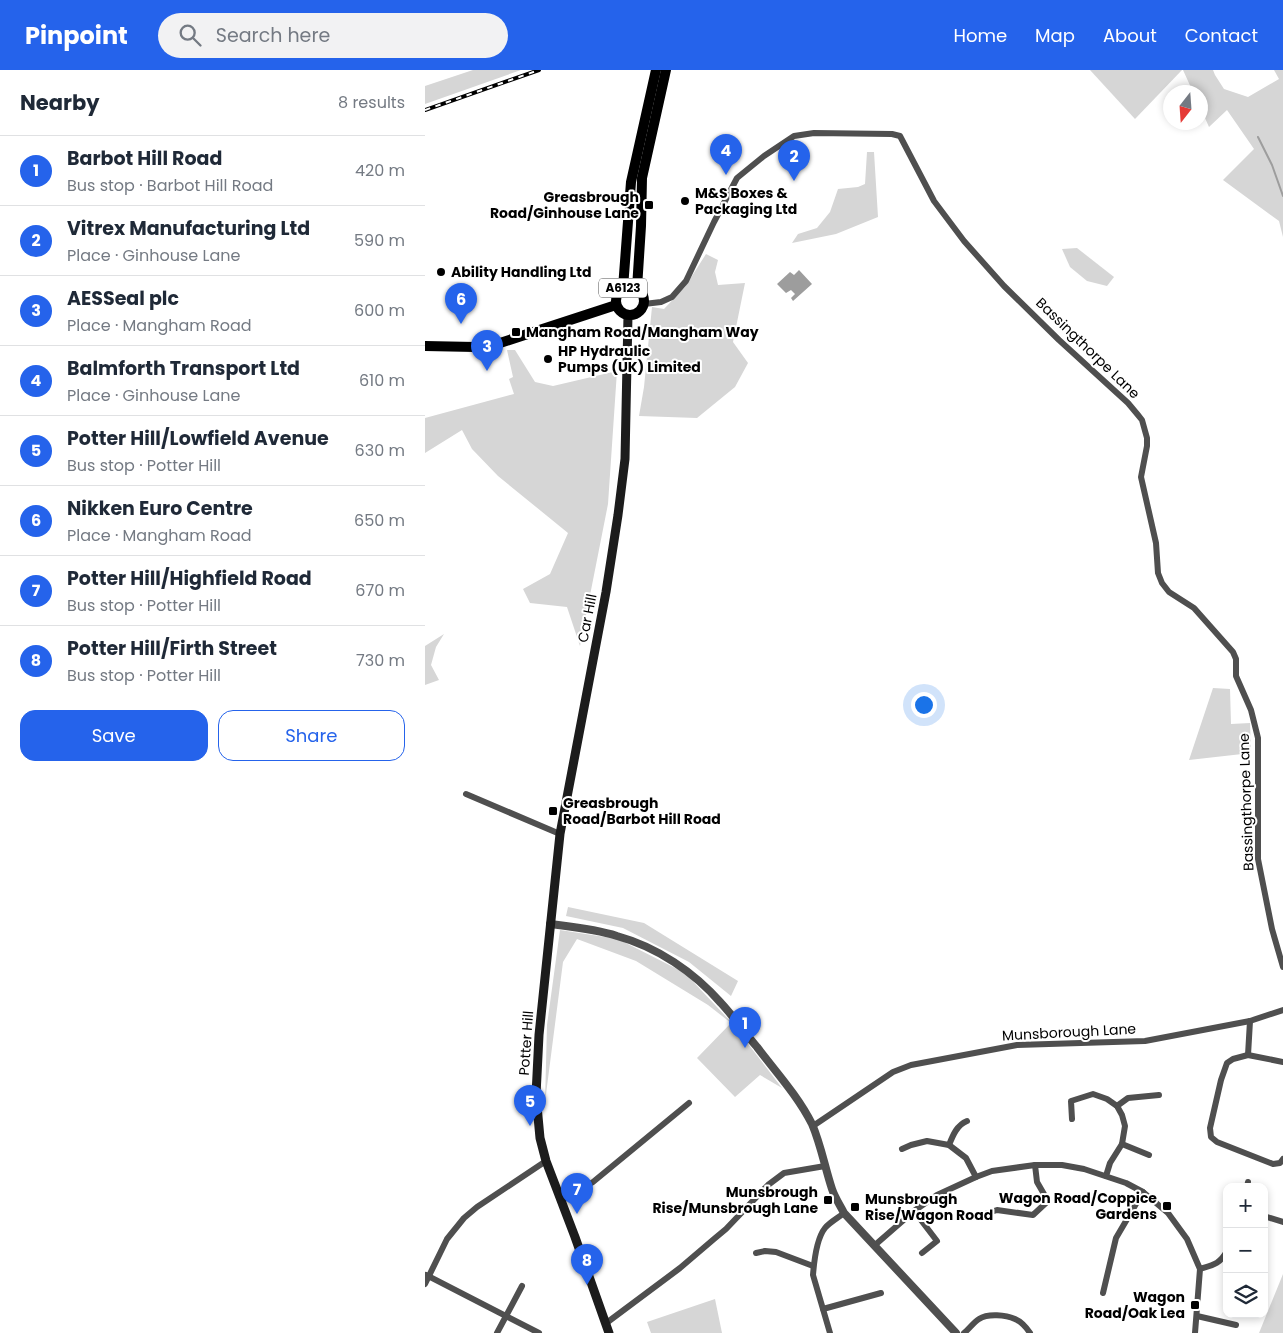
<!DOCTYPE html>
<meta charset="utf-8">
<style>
body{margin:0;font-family:Poppins,sans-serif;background:#f2f2f3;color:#1f2937}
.controls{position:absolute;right:15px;bottom:15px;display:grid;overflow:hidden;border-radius:10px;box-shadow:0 2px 8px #0003}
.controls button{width:45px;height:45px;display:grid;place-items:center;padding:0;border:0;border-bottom:1px solid #e0e1e3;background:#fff;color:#1f2937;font:25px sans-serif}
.compass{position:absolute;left:738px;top:15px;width:45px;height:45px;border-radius:50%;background:#fff;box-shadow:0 2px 8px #0003;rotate:197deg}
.you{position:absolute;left:498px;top:634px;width:18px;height:18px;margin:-12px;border:4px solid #fff;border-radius:50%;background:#1a73e8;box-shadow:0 0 0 8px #1a73e833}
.badge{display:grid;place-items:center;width:32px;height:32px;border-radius:50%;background:#2563eb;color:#fff;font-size:16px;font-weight:700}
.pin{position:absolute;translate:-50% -41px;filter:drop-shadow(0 1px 2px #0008)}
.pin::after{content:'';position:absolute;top:26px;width:18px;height:15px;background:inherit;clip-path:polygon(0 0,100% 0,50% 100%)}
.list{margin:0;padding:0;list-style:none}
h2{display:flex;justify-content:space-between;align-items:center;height:65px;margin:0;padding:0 20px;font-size:21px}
h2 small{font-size:16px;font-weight:400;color:#747a83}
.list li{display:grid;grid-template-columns:32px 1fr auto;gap:15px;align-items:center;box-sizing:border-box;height:70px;padding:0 20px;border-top:1px solid #e0e1e3}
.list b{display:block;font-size:19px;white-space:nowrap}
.list p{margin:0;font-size:16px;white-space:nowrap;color:#747a83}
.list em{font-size:16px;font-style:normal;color:#747a83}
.actions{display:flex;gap:10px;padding:15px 20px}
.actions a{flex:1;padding:11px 0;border:1px solid #2563eb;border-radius:15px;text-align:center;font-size:18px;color:#2563eb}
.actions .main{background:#2563eb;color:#fff}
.icon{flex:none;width:28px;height:28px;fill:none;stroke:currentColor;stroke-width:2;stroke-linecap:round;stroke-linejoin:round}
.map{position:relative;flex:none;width:858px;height:1263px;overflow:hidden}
header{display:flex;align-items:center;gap:30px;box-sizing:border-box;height:70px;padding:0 25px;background:#2563eb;color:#fff}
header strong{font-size:24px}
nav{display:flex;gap:28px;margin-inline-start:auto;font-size:18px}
.search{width:350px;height:45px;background:#f2f2f3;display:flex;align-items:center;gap:12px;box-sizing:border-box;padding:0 18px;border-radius:28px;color:#747a83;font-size:19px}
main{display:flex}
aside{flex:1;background:#fff}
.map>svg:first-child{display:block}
.green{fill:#d6d6d6}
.water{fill:#9d9d9d}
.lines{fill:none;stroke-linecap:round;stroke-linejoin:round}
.stream{stroke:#9d9d9d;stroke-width:2}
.minor{stroke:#4f4f4f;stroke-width:6}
.tertiary{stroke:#4f4f4f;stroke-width:8}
.secondary{stroke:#1c1c1c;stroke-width:9}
.primary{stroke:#000;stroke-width:10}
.rail-casing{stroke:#000;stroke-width:4}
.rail{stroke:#fff;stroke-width:2;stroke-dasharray:5.5;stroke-linecap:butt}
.poi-dot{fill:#000;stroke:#fff;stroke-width:2}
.labels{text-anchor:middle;stroke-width:4;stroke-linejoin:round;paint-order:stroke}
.shield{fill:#fff;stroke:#4c4c4c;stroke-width:1}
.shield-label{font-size:12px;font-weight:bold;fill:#000}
.poi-label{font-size:14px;font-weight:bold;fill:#000;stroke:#fff;text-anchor:start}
.street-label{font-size:14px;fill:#000;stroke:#fff}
</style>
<header>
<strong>Pinpoint</strong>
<div class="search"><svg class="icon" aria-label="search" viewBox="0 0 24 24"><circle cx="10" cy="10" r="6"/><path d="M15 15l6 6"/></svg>Search here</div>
<nav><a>Home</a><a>Map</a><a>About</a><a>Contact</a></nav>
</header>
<main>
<aside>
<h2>Nearby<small>8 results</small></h2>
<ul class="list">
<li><span class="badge">1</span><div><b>Barbot Hill Road</b><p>Bus stop · Barbot Hill Road</p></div><em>420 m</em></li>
<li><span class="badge">2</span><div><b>Vitrex Manufacturing Ltd</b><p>Place · Ginhouse Lane</p></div><em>590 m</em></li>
<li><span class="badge">3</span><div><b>AESSeal plc</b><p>Place · Mangham Road</p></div><em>600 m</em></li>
<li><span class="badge">4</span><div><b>Balmforth Transport Ltd</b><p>Place · Ginhouse Lane</p></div><em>610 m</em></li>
<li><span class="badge">5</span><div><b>Potter Hill/Lowfield Avenue</b><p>Bus stop · Potter Hill</p></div><em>630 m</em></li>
<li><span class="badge">6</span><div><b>Nikken Euro Centre</b><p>Place · Mangham Road</p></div><em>650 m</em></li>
<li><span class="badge">7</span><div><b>Potter Hill/Highfield Road</b><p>Bus stop · Potter Hill</p></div><em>670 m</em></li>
<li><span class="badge">8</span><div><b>Potter Hill/Firth Street</b><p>Bus stop · Potter Hill</p></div><em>730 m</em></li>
</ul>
<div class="actions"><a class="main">Save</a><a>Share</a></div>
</aside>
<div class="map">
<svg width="858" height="1263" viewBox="0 0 858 1263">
<rect width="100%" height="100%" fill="#fff"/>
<g class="green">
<path d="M48,0h48l-96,34v-18z"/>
<path d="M665,0h92l-47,49z"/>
<path d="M758,0h30l2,5 9,14 24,8 31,-18 -5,-9h9v167l-4,-16 -56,-41 31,-31 -27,-39 -18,17 -8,-18v-17h-8z"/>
<path d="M442,82h7l4,65 -42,17 -44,9 6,-9 19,-6 13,-16 8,-23 20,-2 7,-3z"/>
<path d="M652,178l37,29 -7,9 -20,-5 -17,-14 -8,-18z"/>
<path d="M281,184l12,6 -3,12 3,13 27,-2 -12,59 15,21 -13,24 -38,31 -58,-2 5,-29 8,-80 12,2 21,-22z"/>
<path d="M82,280h8l20,32 18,4 64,-15 -9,133 -28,142 -13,-39 -37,-4 -7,-14 27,-15 18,-41 -70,-57 -26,-27 -10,-19 -37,23v-35l89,-24 -5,-15 4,-2z"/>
<path d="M19,564l-8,13 -5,18 8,15 -14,5v-39z"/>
<path d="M788,618l17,1 1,35 19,-1 1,30 -62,7z"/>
<path d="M143,837l76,16 94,58 -7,15 -42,-34 -66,-34 -57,-12z"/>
<path d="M135,860l58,9 67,34 47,50 50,65 -22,-13 -25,22 -38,-39 34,-35 -23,-18 -72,-44 -59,-22 -14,23 -18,140 2,-77z"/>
<path d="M858,1204v59h-24z"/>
<path d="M290,1229l7,34h-71l-4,-11z"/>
</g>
<path class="water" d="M374,200l13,14 -19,17 -2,-3 4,-4 -4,-4 -5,3 -9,-9 13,-12 4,3z"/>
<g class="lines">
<path class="stream" d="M833,67l14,28 11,31"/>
<g class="minor">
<path d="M219,234l17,-2 11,-5 14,-16 28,-59 23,-44 27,-22 30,-20 20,-3 78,1 8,2 34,65 30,40 40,45 55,54 69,63 10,12 4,5 5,18v8l-6,31 15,66 2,30 4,10 7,9 25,16 39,44 3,7v17l15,34 7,28v121l14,70 11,38"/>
<path d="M41,724l94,40"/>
<path d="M823,985l2,-34"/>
<path d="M858,992l-35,-7 -15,4 -6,4 -6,17 -11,48 1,9 6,5 56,22 7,-1 3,-4"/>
<path d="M692,1036l11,-8 31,-3"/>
<path d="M647,1049l-1,-18 22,-7 14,5 10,7 5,9 3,11 -3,18 -12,19 -4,13"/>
<path d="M388,1056l80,-54 18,-7 106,-20 128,-4 105,-20 33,-11"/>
<path d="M697,1074l27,11"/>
<path d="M524,1075c4,-10 8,-20 18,-24"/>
<path d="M477,1079l9,-4 16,-4 22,4 17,13 10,19"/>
<path d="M822,1117l1,-5"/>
<path d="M136,1131l32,-19 96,-79"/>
<path d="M489,1141l23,30 -15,12"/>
<path d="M560,1144l12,-4 36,5 15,-14 -11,-19 -2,-17"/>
<path d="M839,1146l19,6"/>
<path d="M450,1175l39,-34 23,-16 39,-18 16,-6 43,-6h27l22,4 42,14 17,9 25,21 19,26 13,30 -5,64"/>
<path d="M331,1183l9,-2 11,1 37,14"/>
<path d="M775,1199c13,-4 20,-5 27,-18"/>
<path d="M1,1205l113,58"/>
<path d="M0,1214l22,-45 17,-21 13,-11 69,-46"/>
<path d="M678,1223l13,-55 27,-46"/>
<path d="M398,1239l58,-16"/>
<path d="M772,1246l39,9"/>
<path d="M180,1254l75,-56 34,-29 12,-10 42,-44 16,-12 41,-7"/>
<path d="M72,1263l25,-47"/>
<path d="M405,1263l-17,-58c1,-13 4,-37 12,-47 5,-6 13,-10 19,-15"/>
<path d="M539,1263c5,-4 10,-11 15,-14 9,-6 27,-4 36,0 7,3 11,8 15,14"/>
</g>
<path class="tertiary" d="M125,854c23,3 45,5 67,12 40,11 77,36 104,67 13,14 24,30 36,44 19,25 41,49 55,77 9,21 13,44 20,65 3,9 8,16 12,24l112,120"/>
<path class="secondary" d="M184,1263l-34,-96 -29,-76 -6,-23 -4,-43 3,-60 21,-201 46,-242 12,-77 7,-56 3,-144"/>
<g class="primary">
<circle cx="205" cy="231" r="14"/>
<path d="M198,218l8,-106 25,-112"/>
<path d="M212,218l4,-62 1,-48 24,-108"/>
<path d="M0,276l50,1 25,-4 116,-38"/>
</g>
<defs>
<path id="rail" d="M0,40l114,-40"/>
</defs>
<use href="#rail" class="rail-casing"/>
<use href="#rail" class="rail"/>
</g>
<g class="poi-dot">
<circle cx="260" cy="131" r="5"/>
<rect x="219" y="130" width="10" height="10" rx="2.5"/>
<circle cx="16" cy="202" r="5"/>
<rect x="86" y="257" width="10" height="10" rx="2.5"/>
<circle cx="123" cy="289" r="5"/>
<rect x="123" y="736" width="10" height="10" rx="2.5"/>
<rect x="398" y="1125" width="10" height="10" rx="2.5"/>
<rect x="737" y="1131" width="10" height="10" rx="2.5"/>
<rect x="425" y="1132" width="10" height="10" rx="2.5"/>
<rect x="765" y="1230" width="10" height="10" rx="2.5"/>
</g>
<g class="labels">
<rect class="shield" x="174" y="208.5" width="48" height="19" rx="4"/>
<g class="shield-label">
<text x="198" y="222">A6123</text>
</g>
<g class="poi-label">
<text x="270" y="128">M&amp;S Boxes &amp;<tspan x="270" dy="16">Packaging Ltd</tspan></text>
<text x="214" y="132" text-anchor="end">Greasbrough<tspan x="214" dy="16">Road/Ginhouse Lane</tspan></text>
<text x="26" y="207">Ability Handling Ltd</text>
<text x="101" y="267">Mangham Road/Mangham Way</text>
<text x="133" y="286">HP Hydraulic<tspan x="133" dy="16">Pumps (UK) Limited</tspan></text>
<text x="138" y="738">Greasbrough<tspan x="138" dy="16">Road/Barbot Hill Road</tspan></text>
<text x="393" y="1127" text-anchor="end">Munsbrough<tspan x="393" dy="16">Rise/Munsbrough Lane</tspan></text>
<text x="732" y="1133" text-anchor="end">Wagon Road/Coppice<tspan x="732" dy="16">Gardens</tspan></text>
<text x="440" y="1134">Munsbrough<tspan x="440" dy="16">Rise/Wagon Road</tspan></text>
<text x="760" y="1232" text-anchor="end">Wagon<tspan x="760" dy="16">Road/Oak Lea</tspan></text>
</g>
<g class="street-label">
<text transform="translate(663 278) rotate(44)" y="5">Bassingthorpe Lane</text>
<text transform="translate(162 548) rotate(-79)" y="5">Car Hill</text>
<text transform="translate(821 732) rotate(-92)" y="5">Bassingthorpe Lane</text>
<text transform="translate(644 962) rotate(-3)" y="5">Munsborough Lane</text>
<text transform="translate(101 973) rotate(-86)" y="5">Potter Hill</text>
</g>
</g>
</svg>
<div class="controls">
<button>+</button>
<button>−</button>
<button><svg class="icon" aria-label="layers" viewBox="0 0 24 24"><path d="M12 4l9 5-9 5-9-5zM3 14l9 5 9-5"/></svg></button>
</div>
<svg class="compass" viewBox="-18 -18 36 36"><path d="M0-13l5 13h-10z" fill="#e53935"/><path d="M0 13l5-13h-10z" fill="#747a83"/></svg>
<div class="you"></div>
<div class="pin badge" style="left:320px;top:978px">1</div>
<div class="pin badge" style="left:369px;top:111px">2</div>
<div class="pin badge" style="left:62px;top:301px">3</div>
<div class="pin badge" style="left:301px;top:105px">4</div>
<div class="pin badge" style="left:105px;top:1056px">5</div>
<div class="pin badge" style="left:36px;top:254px">6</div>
<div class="pin badge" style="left:152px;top:1144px">7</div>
<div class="pin badge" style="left:162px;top:1215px">8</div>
</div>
</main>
